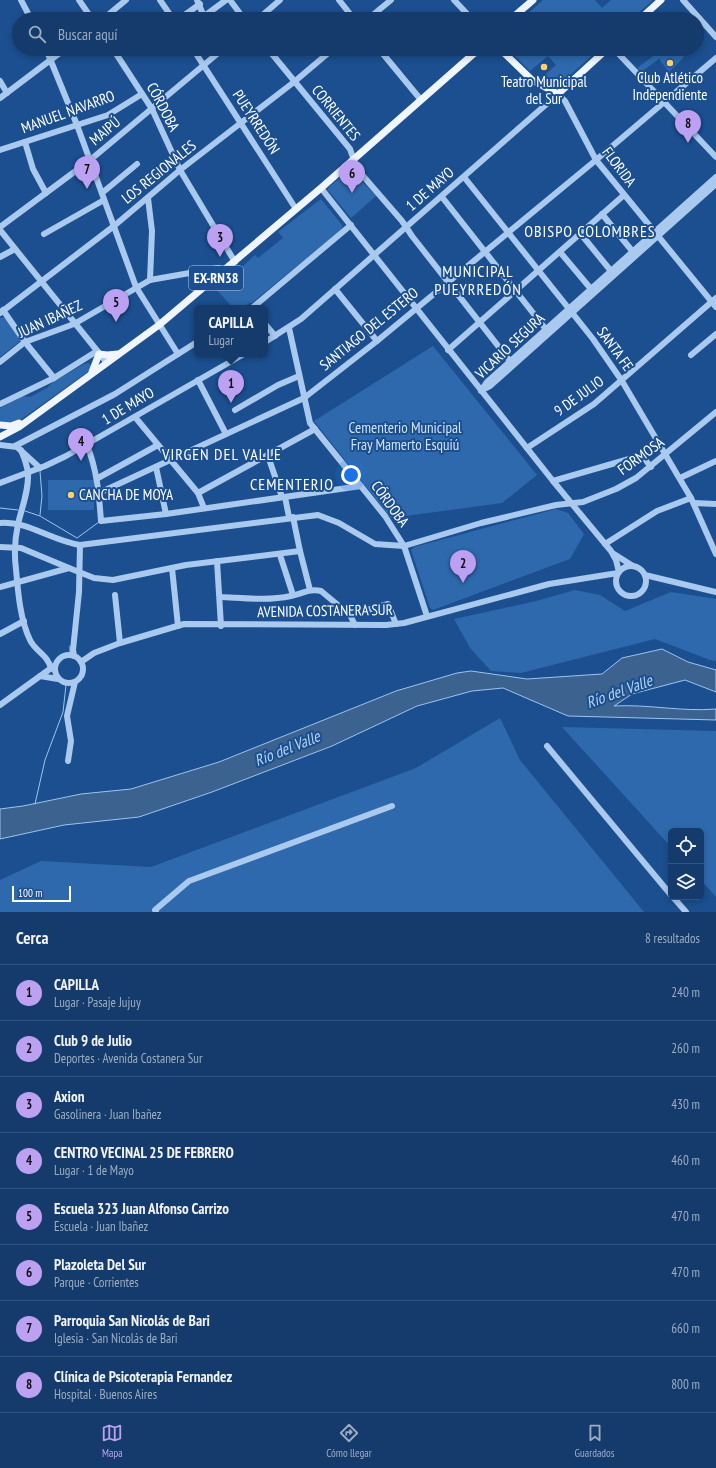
<!DOCTYPE html>
<html lang="es">
<meta charset="utf-8">
<style>
body{margin:0;font-family:"PT Sans Narrow",sans-serif;background:#214673;color:#f1f3f6}
.controls{position:absolute;right:12px;bottom:12px;display:grid;overflow:hidden;border-radius:6px;box-shadow:0 2px 6px #0003}
.controls button{width:36px;height:36px;display:grid;place-items:center;padding:0;border:0;border-bottom:1px solid #33557e;background:#143b6b;color:#f1f3f6;font:20px sans-serif}
.scale{position:absolute;left:12px;bottom:10px;width:59px;box-sizing:border-box;padding-left:4px;border:2px solid #fff;border-top:0;font-size:11px;line-height:14px;white-space:nowrap;color:#fff;-webkit-text-stroke:3px #1b4f8f;paint-order:stroke}
.you{position:absolute;left:351px;top:475px;width:14px;height:14px;margin:-10px;border:3px solid #fff;border-radius:50%;background:#1a73e8;box-shadow:0 0 0 6px #1a73e833}
.badge{display:grid;place-items:center;width:26px;height:26px;border-radius:50%;background:#bca0f2;color:#111;font-size:13px;font-weight:700}
.pin{position:absolute;translate:-50% -33px;filter:drop-shadow(0 1px 2px #0008)}
.pin::after{content:'';position:absolute;top:21px;width:14px;height:12px;background:inherit;clip-path:polygon(0 0,100% 0,50% 100%)}
.popup{position:absolute;left:194px;top:305px;width:74px;height:52px;box-sizing:border-box;display:grid;place-content:center;border-radius:6px;background:#143b6b;filter:drop-shadow(0 1px 3px #0005);font-size:13px;white-space:nowrap;color:#9dadc1}
.popup b{font-size:15px;color:#f1f3f6}
.popup::after{content:'';position:absolute;left:50%;top:100%;margin-left:-8px;border:8px solid transparent;border-top-color:#143b6b}
.list{margin:0;padding:0;list-style:none}
h2{display:flex;justify-content:space-between;align-items:center;height:52px;margin:0;padding:0 16px;font-size:17px}
h2 small{font-size:13px;font-weight:400;color:#9dadc1}
.list li{display:grid;grid-template-columns:26px 1fr auto;gap:12px;align-items:center;box-sizing:border-box;height:56px;padding:0 16px;border-top:1px solid #33557e}
.list b{display:block;font-size:15px;white-space:nowrap}
.list p{margin:0;font-size:13px;white-space:nowrap;color:#9dadc1}
.list em{font-size:13px;font-style:normal;color:#9dadc1}
.icon{flex:none;width:22px;height:22px;fill:none;stroke:currentColor;stroke-width:2;stroke-linecap:round;stroke-linejoin:round}
.map{position:relative;flex:none;width:716px;height:912px;overflow:hidden}
.search{position:absolute;background:#143b6b;box-shadow:0 2px 6px #0003;left:12px;right:12px;top:12px;height:44px;display:flex;align-items:center;gap:10px;box-sizing:border-box;padding:0 14px;border-radius:22px;color:#9dadc1;font-size:15px}
.sheet{height:500px;background:#143b6b}
nav{display:flex;justify-content:space-around;align-items:center;box-sizing:border-box;height:56px;border-top:1px solid #33557e;background:#143b6b;font-size:11px;color:#9dadc1}
nav a{display:grid;justify-items:center;gap:2px}
nav .on{color:#bca0f2}
.map>svg:first-child{display:block}
.green{fill:#2e69ad}
.water{fill:#3c6290;stroke:#9cc4f0}
.lines{fill:none;stroke-linecap:round;stroke-linejoin:round}
.stream{stroke:#9cc4f0;stroke-width:1}
.minor{stroke:#a9c9ee;stroke-width:6}
.major{stroke:#f0f6ff;stroke-width:7}
.poi-dot{fill:#ffd166;stroke:#1b4f8f;stroke-width:1.5}
.labels{text-anchor:middle;stroke-width:4;stroke-linejoin:round;paint-order:stroke}
.shield{fill:#1b4f8f;stroke:#bbcadd;stroke-width:1}
.shield-label{font-size:14px;font-weight:bold;fill:#fff}
.poi-label{font-size:15px;fill:#fff;stroke:#1b4f8f}
.street-label{font-size:15px;fill:#fff;stroke:#1b4f8f}
.park-label{font-size:15px;fill:#cfe3fa;stroke:#1b4f8f}
.neighbourhood-label{font-size:16px;letter-spacing:1px;fill:#fff;stroke:#1b4f8f}
.water-label{font-size:16px;font-style:italic;fill:#b5d3f5;stroke:#1b4f8f}
</style>
<div class="map">
<svg width="716" height="912" viewBox="0 0 716 912">
<rect width="100%" height="100%" fill="#1b4f8f"/>
<g class="green">
<path d="M543,0h52l7,8 9,-8h42l-21,19h-110z"/>
<path d="M508,49h91l-41,37 -3,1 -15,-8 16,-14 -8,-9 -18,15z"/>
<path d="M658,49h20l6,8 -15,15 -10,-13 -18,13 -4,-4 19,-14 -2,-2z"/>
<path d="M350,169l26,27 -25,22 -24,-29z"/>
<path d="M321,199l21,26v4l-90,74h-3l-6,5h-10l-16,-18 38,-35 3,3 25,-20 -5,-6z"/>
<path d="M1,317l5,1 15,19 -1,4 -20,16v-39z"/>
<path d="M433,346l104,129 -35,28 -111,15 -77,-97z"/>
<path d="M89,363l2,3 -2,5 -66,47c-8,4 -14,7 -23,3v-13l23,-12 7,1 17,-9 6,-6 31,-18z"/>
<rect x="48" y="480" width="46" height="30"/>
<path d="M556,509l12,4 16,21 -14,25 -137,51 -3,-2 -19,-58 3,-3z"/>
<path d="M575,590l25,5 25,16 46,-19 45,7v62l-6,-1 -55,-21 -134,34 -30,-2 -21,-23 -16,-29 82,-18z"/>
<path d="M500,718l20,42 124,152h-644v-32l41,-19 110,6 265,-99z"/>
<path d="M562,727l154,4v166l-15,-17v-49h-30v16z"/>
</g>
<path class="water" d="M662,649l26,13 28,8v22l-31,-12 -53,14 -18,12c34,-2 68,6 102,3v11l-148,-4 -65,-28 -31,3 -55,15 -85,40 -120,46 -73,25 -75,8 -64,14v-30l23,-3 58,-12 50,-5 88,-27 177,-71 61,-18 14,-2 56,8 75,-5 20,-16z"/>
<g class="lines">
<g class="stream">
<path d="M40,471l2,25 -2,19"/>
<path d="M0,508l18,2"/>
<path d="M25,511l15,5 37,22 22,-16"/>
<path d="M70,652v-6"/>
<path d="M35,804l10,-44 18,-48 3,-27"/>
</g>
<g class="minor">
<path d="M21,0l10,19"/>
<path d="M79,0l13,19"/>
<path d="M160,0l13,19"/>
<path d="M197,0l8,19"/>
<path d="M230,0l14,19"/>
<path d="M339,0l15,19"/>
<path d="M454,0l18,19"/>
<path d="M683,0l33,37"/>
<path d="M203,17l23,-17"/>
<path d="M103,19l23,-19"/>
<path d="M179,19l21,-15"/>
<path d="M258,19l22,-19"/>
<path d="M368,19l23,-19"/>
<path d="M46,49l31,76 59,162 42,67"/>
<path d="M113,49l39,60 28,61 55,92"/>
<path d="M193,49l103,160"/>
<path d="M268,49l82,100 7,20 45,52 10,15 101,129"/>
<path d="M379,49l42,51"/>
<path d="M614,49l102,108"/>
<path d="M0,81l7,12"/>
<path d="M0,98l65,-49"/>
<path d="M25,142l8,27 13,24"/>
<path d="M0,150l108,-35 34,-21"/>
<path d="M464,177l129,162 29,42 69,117 25,56"/>
<path d="M321,188l232,293 58,70 5,9 3,12"/>
<path d="M102,193l35,-29"/>
<path d="M442,197l106,135"/>
<path d="M148,198l4,33 -2,49"/>
<path d="M602,214l31,38"/>
<path d="M0,227l89,-66 134,-112"/>
<path d="M0,230l107,133"/>
<path d="M580,233l31,38"/>
<path d="M44,234l60,-34"/>
<path d="M560,252l31,37"/>
<path d="M0,257l15,-8"/>
<path d="M335,289l42,52"/>
<path d="M252,308l99,-83"/>
<path d="M3,310l22,32 29,36"/>
<path d="M0,313l114,-87 66,-56 114,-88 39,-33"/>
<path d="M265,324l10,12"/>
<path d="M289,328l21,95 75,93 19,30 23,70"/>
<path d="M265,342l36,-23 257,-225 7,7 31,59 120,147"/>
<path d="M448,350l176,-155"/>
<path d="M691,355l25,-21"/>
<path d="M0,362l25,-20 49,-18 76,-44 68,-12 8,2"/>
<path d="M198,380l28,54"/>
<path d="M482,390l8,-4 226,-202"/>
<path d="M481,391l6,-9 229,-205"/>
<path d="M0,404l54,-26 43,-27"/>
<path d="M235,410l43,-25 21,-9"/>
<path d="M135,417l63,76 6,15"/>
<path d="M0,445l17,2 23,21"/>
<path d="M87,445c10,25 12,49 14,76l65,-7 195,-28"/>
<path d="M15,446l100,-52 82,-52"/>
<path d="M527,448l67,-44 122,-106"/>
<path d="M21,450c3,7 6,15 7,23 1,17 -6,34 -10,51 -3,14 -4,30 -2,45 2,23 4,50 14,71 5,11 19,16 21,29"/>
<path d="M268,456l14,41"/>
<path d="M156,467l10,47"/>
<path d="M98,478l60,-33"/>
<path d="M680,478l36,-17"/>
<path d="M553,481l83,-24h7l8,10"/>
<path d="M0,483l45,-17 21,-10 178,-102"/>
<path d="M99,493l205,-95 73,-57 219,-181 120,-102"/>
<path d="M198,493l117,-64"/>
<path d="M285,497l4,20"/>
<path d="M694,503l22,1"/>
<path d="M293,517l7,34 10,39"/>
<path d="M0,523c26,-3 52,18 80,22l238,-30 21,8 36,21 29,2 77,-23 75,-18 27,-3 33,-13 20,-11 80,-66"/>
<path d="M605,544l52,-33 34,-13"/>
<path d="M0,547l21,1 48,20"/>
<path d="M614,554l19,12"/>
<path d="M280,555l13,40"/>
<path d="M217,561l4,65"/>
<circle cx="631" cy="581" r="15"/>
<path d="M172,568l6,58"/>
<path d="M645,575l71,17"/>
<path d="M0,587l69,-19 25,10 19,2 73,-15 114,-14"/>
<path d="M115,595l5,48"/>
<path d="M220,597c24,1 47,4 71,-1 11,-2 19,-8 30,-5l29,24 5,10"/>
<path d="M350,615l38,-11 8,20"/>
<path d="M0,634l24,-13"/>
<circle cx="69" cy="669" r="14"/>
<path d="M74,656l-1,-6 6,-58 1,-47"/>
<path d="M81,662l13,-9 26,-10 64,-19 202,1 18,-2 145,-39 69,-11"/>
<path d="M40,676l18,3"/>
<path d="M0,705l54,-39"/>
<path d="M547,746l124,149"/>
<path d="M68,761l3,-20 -4,-25 8,-34"/>
<path d="M673,897l13,15"/>
<path d="M156,912l-1,-2 34,-29 203,-75"/>
</g>
<g class="major">
<path d="M511,19l22,-19"/>
<path d="M640,19l21,-19"/>
<path d="M500,49l32,31 26,14 49,-45"/>
<path d="M92,372l7,-18 8,1 11,-1"/>
<path d="M0,425l11,1 8,-3"/>
<path d="M0,437l19,-10 140,-102 162,-137 158,-139"/>
</g>
</g>
<g class="poi-dot">
<circle cx="670" cy="63" r="4"/>
<circle cx="544" cy="67" r="4"/>
<circle cx="71" cy="495" r="4"/>
</g>
<g class="labels">
<rect class="shield" x="189" y="266" width="54" height="24" rx="3"/>
<g class="shield-label">
<text x="216" y="283">EX-RN38</text>
</g>
<g class="poi-label">
<text x="670" y="83">Club Atlético<tspan x="670" dy="17">Independiente</tspan></text>
<text x="544" y="87">Teatro Municipal<tspan x="544" dy="17">del Sur</tspan></text>
<text x="79" y="500" text-anchor="start">CANCHA DE MOYA</text>
</g>
<g class="street-label">
<text transform="translate(163 107) rotate(62)" y="5">CÓRDOBA</text>
<text transform="translate(68 112) rotate(-20)" y="5">MANUEL NAVARRO</text>
<text transform="translate(336 113) rotate(51)" y="5">CORRIENTES</text>
<text transform="translate(256 122) rotate(57)" y="5">PUEYRREDÓN</text>
<text transform="translate(105 131) rotate(-40)" y="5">MAIPÚ</text>
<text transform="translate(619 167) rotate(53)" y="5">FLORIDA</text>
<text transform="translate(159 172) rotate(-39)" y="5">LOS REGIONALES</text>
<text transform="translate(430 189) rotate(-41)" y="5">1 DE MAYO</text>
<text transform="translate(50 319) rotate(-25)" y="5">JUAN IBAÑEZ</text>
<text transform="translate(369 329) rotate(-39)" y="5">SANTIAGO DEL ESTERO</text>
<text transform="translate(510 346) rotate(-43)" y="5">VICARIO SEGURA</text>
<text transform="translate(615 349) rotate(54)" y="5">SANTA FE</text>
<text transform="translate(579 396) rotate(-36)" y="5">9 DE JULIO</text>
<text transform="translate(128 406) rotate(-31)" y="5">1 DE MAYO</text>
<text transform="translate(641 456) rotate(-36)" y="5">FORMOSA</text>
<text transform="translate(390 504) rotate(54)" y="5">CÓRDOBA</text>
<text transform="translate(325 611) rotate(-1)" y="5">AVENIDA COSTANERA SUR</text>
</g>
<g class="park-label">
<text x="405" y="433">Cementerio Municipal<tspan x="405" dy="17">Fray Mamerto Esquiú</tspan></text>
</g>
<g class="neighbourhood-label">
<text x="590" y="237">OBISPO COLOMBRES</text>
<text x="478" y="277">MUNICIPAL<tspan x="478" dy="18">PUEYRREDÓN</tspan></text>
<text x="222" y="460">VIRGEN DEL VALLE</text>
<text x="292" y="490">CEMENTERIO</text>
</g>
<g class="water-label">
<text transform="translate(619 691) rotate(-20)" y="6">Río del Valle</text>
<text transform="translate(287 748) rotate(-22)" y="6">Río del Valle</text>
</g>
</g>
</svg>
<div class="controls">
<button><svg class="icon" aria-label="locate" viewBox="0 0 24 24"><circle cx="12" cy="12" r="6"/><path d="M12 2v4M12 18v4M2 12h4M18 12h4"/></svg></button>
<button><svg class="icon" aria-label="layers" viewBox="0 0 24 24"><path d="M12 4l9 5-9 5-9-5zM3 14l9 5 9-5"/></svg></button>
</div>
<div class="scale">100 m</div>
<div class="you"></div>
<div class="pin badge" style="left:231px;top:403px">1</div>
<div class="popup"><b>CAPILLA</b>Lugar</div>
<div class="pin badge" style="left:463px;top:583px">2</div>
<div class="pin badge" style="left:220px;top:257px">3</div>
<div class="pin badge" style="left:81px;top:461px">4</div>
<div class="pin badge" style="left:116px;top:322px">5</div>
<div class="pin badge" style="left:352px;top:193px">6</div>
<div class="pin badge" style="left:87px;top:189px">7</div>
<div class="pin badge" style="left:688px;top:143px">8</div>
<div class="search"><svg class="icon" aria-label="search" viewBox="0 0 24 24"><circle cx="10" cy="10" r="6"/><path d="M15 15l6 6"/></svg>Buscar aquí</div>
</div>
<section class="sheet">
<h2>Cerca<small>8 resultados</small></h2>
<ul class="list">
<li><span class="badge">1</span><div><b>CAPILLA</b><p>Lugar · Pasaje Jujuy</p></div><em>240 m</em></li>
<li><span class="badge">2</span><div><b>Club 9 de Julio</b><p>Deportes · Avenida Costanera Sur</p></div><em>260 m</em></li>
<li><span class="badge">3</span><div><b>Axion</b><p>Gasolinera · Juan Ibañez</p></div><em>430 m</em></li>
<li><span class="badge">4</span><div><b>CENTRO VECINAL 25 DE FEBRERO</b><p>Lugar · 1 de Mayo</p></div><em>460 m</em></li>
<li><span class="badge">5</span><div><b>Escuela 323 Juan Alfonso Carrizo</b><p>Escuela · Juan Ibañez</p></div><em>470 m</em></li>
<li><span class="badge">6</span><div><b>Plazoleta Del Sur</b><p>Parque · Corrientes</p></div><em>470 m</em></li>
<li><span class="badge">7</span><div><b>Parroquia San Nicolás de Bari</b><p>Iglesia · San Nicolás de Bari</p></div><em>660 m</em></li>
<li><span class="badge">8</span><div><b>Clínica de Psicoterapia Fernandez</b><p>Hospital · Buenos Aires</p></div><em>800 m</em></li>
</ul>
</section>
<nav>
<a class="on"><svg class="icon" aria-label="map" viewBox="0 0 24 24"><path d="M3 6l6-2 6 2 6-2v14l-6 2-6-2-6 2zM9 4v14M15 6v14"/></svg>Mapa</a>
<a><svg class="icon" aria-label="directions" viewBox="0 0 24 24"><path d="M12 3l9 9-9 9-9-9zM9 14v-3h6M13 9l2 2-2 2"/></svg>Cómo llegar</a>
<a><svg class="icon" aria-label="saved" viewBox="0 0 24 24"><path d="M7 4h10v16l-5-4-5 4z"/></svg>Guardados</a>
</nav>
